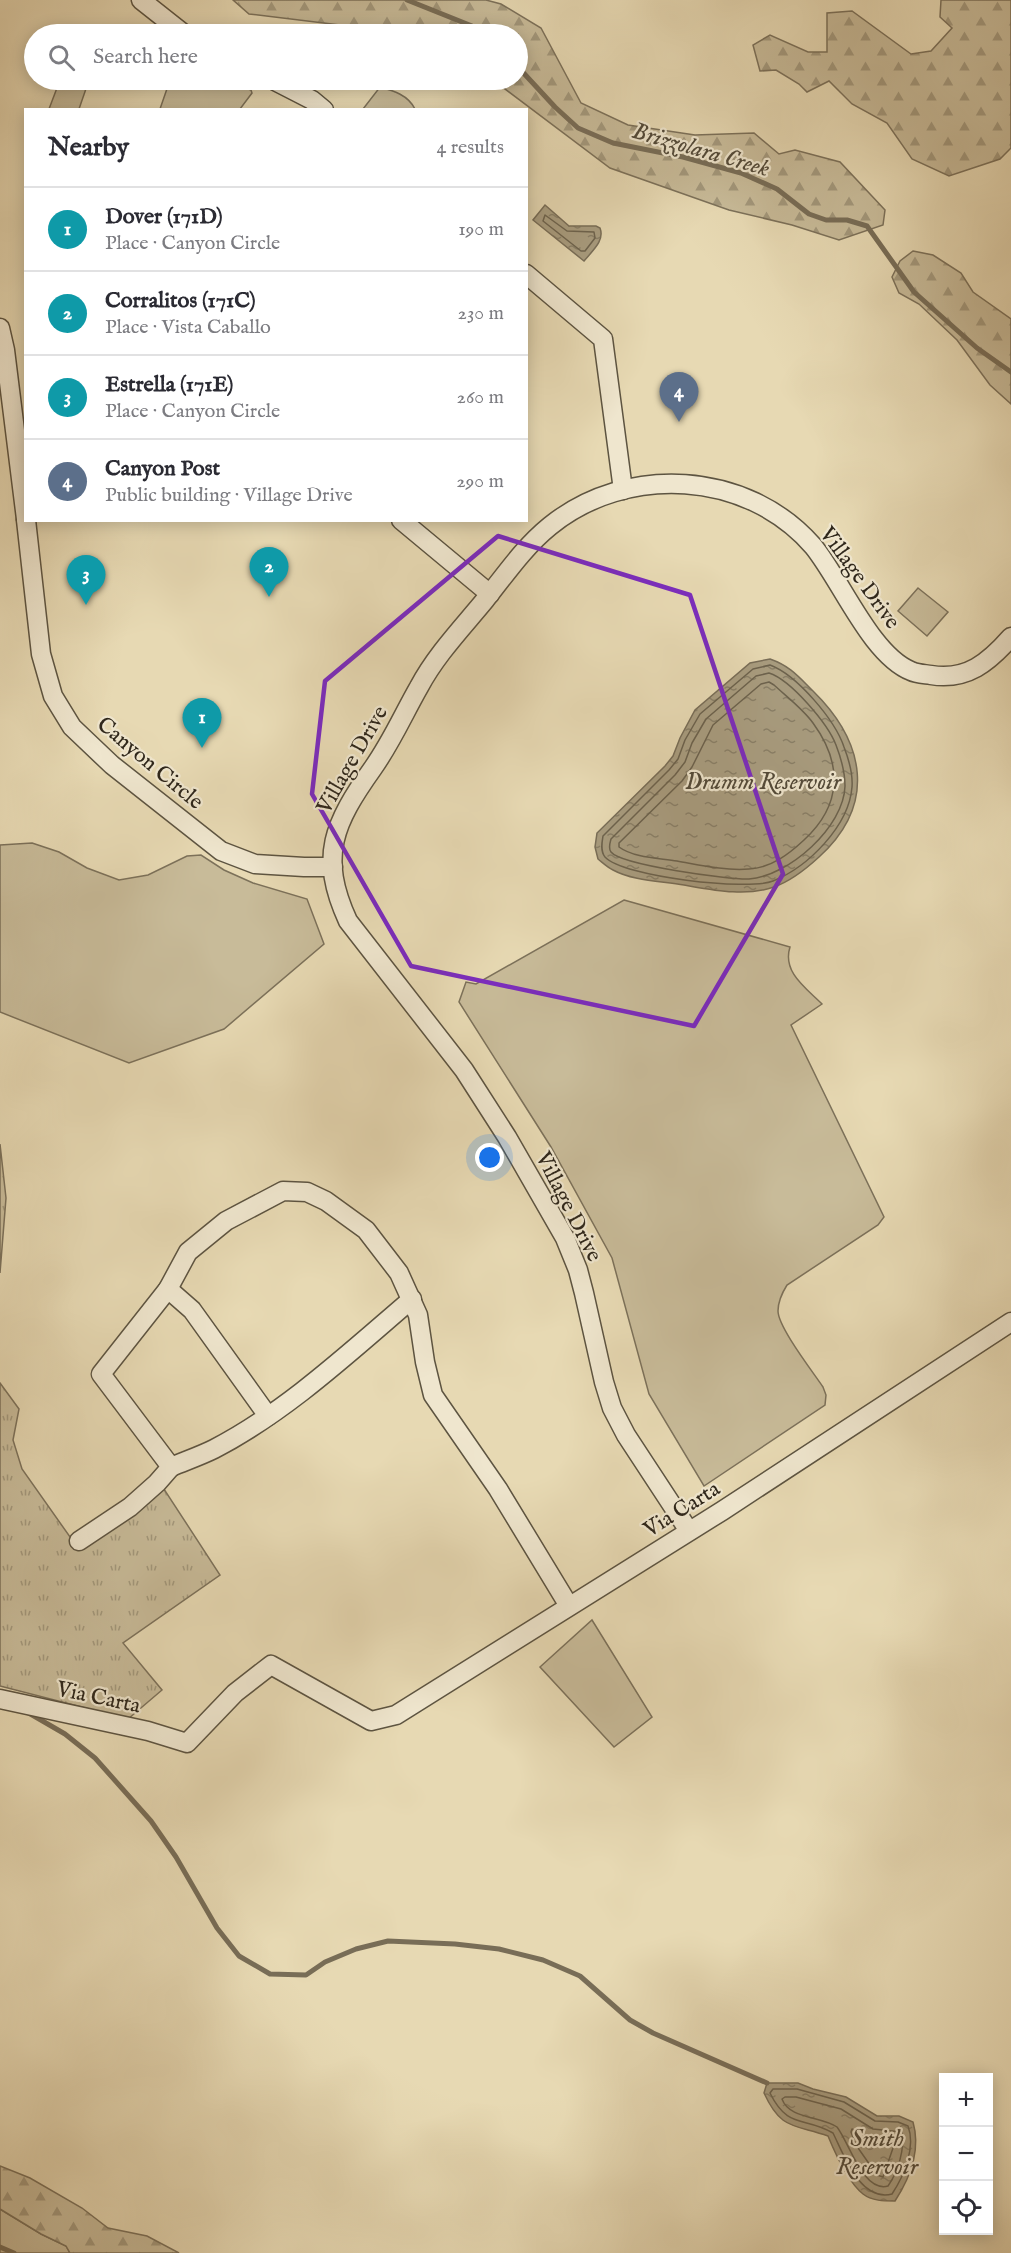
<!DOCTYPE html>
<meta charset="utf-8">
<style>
body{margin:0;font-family:"IM FELL English",serif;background:#f7f7f7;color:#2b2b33}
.controls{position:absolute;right:18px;bottom:18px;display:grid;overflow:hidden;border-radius:0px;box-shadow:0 3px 15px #0003}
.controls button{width:54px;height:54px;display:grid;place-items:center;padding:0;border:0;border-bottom:2px solid #e1e1e2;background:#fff;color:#2b2b33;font:30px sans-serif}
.you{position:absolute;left:490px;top:1158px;width:21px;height:21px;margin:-15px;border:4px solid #fff;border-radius:50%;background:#1a73e8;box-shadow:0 0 0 9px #1a73e833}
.badge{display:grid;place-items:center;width:39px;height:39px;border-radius:50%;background:#7c3aed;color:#fff;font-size:20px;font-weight:700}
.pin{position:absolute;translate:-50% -50px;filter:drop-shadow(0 2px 3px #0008)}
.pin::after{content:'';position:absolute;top:32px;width:21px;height:18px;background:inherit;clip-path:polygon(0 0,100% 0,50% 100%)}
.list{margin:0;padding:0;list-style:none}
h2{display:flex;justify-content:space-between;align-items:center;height:78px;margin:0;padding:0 24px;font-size:26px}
h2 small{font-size:20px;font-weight:400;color:#7c7c81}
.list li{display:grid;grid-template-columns:39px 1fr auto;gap:18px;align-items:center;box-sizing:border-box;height:84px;padding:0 24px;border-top:2px solid #e1e1e2}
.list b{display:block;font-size:22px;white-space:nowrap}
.list p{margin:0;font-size:20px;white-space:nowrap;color:#7c7c81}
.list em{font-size:20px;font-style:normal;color:#7c7c81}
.icon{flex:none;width:33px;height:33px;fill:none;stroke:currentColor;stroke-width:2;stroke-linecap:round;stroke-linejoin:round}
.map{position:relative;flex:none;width:1011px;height:2253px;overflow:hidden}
.search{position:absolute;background:#fff;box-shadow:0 3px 15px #0003;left:24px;top:24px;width:504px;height:66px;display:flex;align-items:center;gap:15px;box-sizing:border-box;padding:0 21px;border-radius:33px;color:#7c7c81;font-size:22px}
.panel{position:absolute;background:#fff;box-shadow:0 3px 15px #0003;left:24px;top:108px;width:504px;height:414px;border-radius:0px}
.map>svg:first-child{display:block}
.grass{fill:#c8bb99;stroke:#7c715a;stroke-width:1.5}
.forest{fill:url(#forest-firs);stroke:#7c715a;stroke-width:1.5}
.park{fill:url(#park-tufts);stroke:#7c715a;stroke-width:1.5}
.water{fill:url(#water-ripples);stroke:#786d57;stroke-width:1.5}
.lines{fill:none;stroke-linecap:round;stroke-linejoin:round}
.shore{stroke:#6c624d;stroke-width:1.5}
.stream{stroke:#786d57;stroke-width:5}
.minor-casing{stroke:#5d5441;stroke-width:21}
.minor{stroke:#efe6ce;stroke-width:18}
.marked{fill:none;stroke:#7b2cbf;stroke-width:4.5;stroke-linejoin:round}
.labels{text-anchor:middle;stroke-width:4.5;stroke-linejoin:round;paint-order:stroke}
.street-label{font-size:22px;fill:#2f271b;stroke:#efe6ce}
.water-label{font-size:24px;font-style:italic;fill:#534a39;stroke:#efe6ce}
</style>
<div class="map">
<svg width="1011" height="2253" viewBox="0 0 1011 2253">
<defs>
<pattern id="forest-firs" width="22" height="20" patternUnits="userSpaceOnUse" patternTransform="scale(1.5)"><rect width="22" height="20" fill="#c8bb99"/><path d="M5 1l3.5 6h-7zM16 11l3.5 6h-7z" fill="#a3987c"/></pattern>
<pattern id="park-tufts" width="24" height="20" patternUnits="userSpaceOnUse" patternTransform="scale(1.5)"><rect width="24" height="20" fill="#c8bb99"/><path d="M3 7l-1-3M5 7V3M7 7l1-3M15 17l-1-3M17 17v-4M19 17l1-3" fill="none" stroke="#a3987c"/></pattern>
<pattern id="water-ripples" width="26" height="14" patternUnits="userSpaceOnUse" patternTransform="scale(1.5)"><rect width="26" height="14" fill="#a89c7f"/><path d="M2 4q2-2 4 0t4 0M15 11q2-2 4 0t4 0" fill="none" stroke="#897f67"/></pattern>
</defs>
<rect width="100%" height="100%" fill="#e7d9b3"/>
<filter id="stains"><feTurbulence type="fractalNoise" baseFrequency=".00333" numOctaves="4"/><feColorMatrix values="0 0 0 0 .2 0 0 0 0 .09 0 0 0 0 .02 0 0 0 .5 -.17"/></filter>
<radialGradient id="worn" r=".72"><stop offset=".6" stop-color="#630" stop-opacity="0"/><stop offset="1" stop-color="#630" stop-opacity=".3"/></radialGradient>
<g class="grass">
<path d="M60,80h29l-10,29h-30z"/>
<path d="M170,80h52l29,10 1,3 -12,16h-80z"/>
<path d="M380,87c14,4 28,8 35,22h-52z"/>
<path d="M918,588l30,24 -21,24 -29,-25z"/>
<path d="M32,843l27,9 28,16 32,12 29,-5 39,-19 14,-1 23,15 29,13 54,16 17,45 -100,85 -95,34 -129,-51v-167z"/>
<path d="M624,900l166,47c-8,25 16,41 32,57l-31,21 93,192 -6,8 -91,60c-5,8 -9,16 -9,26 0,16 35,61 45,76l3,8 -1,10 -121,81 -55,-92 -37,-136 -61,-111 -92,-145 7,-20 10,2z"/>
<path d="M592,1620l60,97 -38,30 -74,-80z"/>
<path d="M0,2209l41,25 25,12 4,7h-70z"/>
</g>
<g class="forest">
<path d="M233,0h253l15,4 40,24 40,75 47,22 67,10 59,-2 25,21 16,-4 45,12 45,48 -2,15 -44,15 -47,-15 -63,-15 -119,-42 -117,-88h25v-46h-110l-15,-5 -53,-4 -91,-11z"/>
<path d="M941,0h70v148l-11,11 -51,17 -37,-17 -25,-36 -35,-19 -23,-23 -22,11 -8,-8 -23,-14 -16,1 -7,-26 17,-10 38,17h19v-39l25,-2 59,43 20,-3 21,-23 -12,-11z"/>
<path d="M913,251l20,4 28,18 12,19 38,27v85l-21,-19 -33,-45 -38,-36 -20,-11 -7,-16 8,-16z"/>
<path d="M0,2166l30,12 52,30 26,20 39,8 32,17h-109l-4,-7 -25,-12 -41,-25z"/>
</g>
<g class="park">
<path d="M0,1144l6,54 -6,75z"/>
<path d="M0,1383l19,26 -6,31 9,29 53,75 87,-58 58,89 -97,68 39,47 -34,29 -128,-33z"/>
</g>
<g class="water">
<path d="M545,205l24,21h27l4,2c5,13 -8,23 -16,33l-51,-41z"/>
<path d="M770,659c20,7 28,17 43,32 52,51 64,113 6,166 -13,12 -28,24 -45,30 -28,10 -61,3 -90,-2 -22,-4 -51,-4 -71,-15 -6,-3 -10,-7 -15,-11l-3,-12 2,-14 68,-67 8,-10 7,-18 15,-28 55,-47z"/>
<path d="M767,2083h31l15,6 33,8 31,19h22l14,6c8,28 -3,56 -18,79 -11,0 -23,0 -32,-7 -15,-12 -28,-41 -35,-58 -35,-12 -47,-6 -64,-43z"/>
</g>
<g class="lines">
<g class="shore">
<path d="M545,215l22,16 27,1 1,6 -10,13h-4l-38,-30z"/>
<path d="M770,665c27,10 65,55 74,82 5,13 9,27 8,40 -3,39 -44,80 -79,94 -25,10 -150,-4 -168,-24 -5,-6 -3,-15 -2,-21l66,-66 9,-11 7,-19 15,-26 53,-45z"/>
<path d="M769,673c22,7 59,51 67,72 5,13 9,27 9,41 -1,41 -56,90 -96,93 -19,1 -128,-14 -138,-27 -3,-4 -1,-9 0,-13l64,-64 10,-13 7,-19 14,-24 50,-43z"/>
<path d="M769,682l5,3c13,12 29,24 39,38 30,41 29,82 -9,117 -15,14 -33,28 -55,29 -24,2 -49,-4 -72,-8 -18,-3 -43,-3 -58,-14v-4l63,-62 10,-14 21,-42 48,-41z"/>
<path d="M773,2089h24l47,13 31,19 23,1 10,4c8,21 -4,50 -16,68 -32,8 -48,-39 -59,-61 -28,-17 -45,-3 -63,-40z"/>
<path d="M785,2097h11l45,12 32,20 29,3c3,17 -4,40 -14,54 -25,7 -39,-44 -51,-59 -16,-11 -48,-8 -55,-28z"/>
<path d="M852,2129l18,8 23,3v8l-10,29 -6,-2 -21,-30 -5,-13z"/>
</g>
<g class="stream">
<path d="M407,0l65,26 10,8"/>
<path d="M518,67l37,40 23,21 35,15 70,14 58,16 36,16 32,25 17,6h21l20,6 47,66 63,56 34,24"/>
<path d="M27,1712l38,22 30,24 56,63 25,36 41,71 22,28 31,18 36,1 19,-13 31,-13 32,-8 67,3 44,5 44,11 37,16 50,44 23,13 114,50"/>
<path d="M0,2247l14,6"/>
</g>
<defs>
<g id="minor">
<path d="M141,0l43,34"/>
<path d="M273,80l39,20 12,10"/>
<path d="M526,274l77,65 20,151"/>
<path d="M0,328l5,22 21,169"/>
<path d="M26,520l15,134 12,42 19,31 40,38 109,86 34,13 49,3h29"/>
<path d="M401,520l89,74"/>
<path d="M168,1289l24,21 76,106"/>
<path d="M171,1467c14,-6 29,-11 43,-18 72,-37 137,-98 198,-150"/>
<path d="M689,1531l-63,-96 -14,-27 -8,-26 -20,-89 -6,-23 -13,-32 -58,-101 -43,-67 -116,-149c-30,-65 -14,-98 25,-153 19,-27 30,-53 46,-81 17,-32 43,-59 66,-87 20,-25 39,-53 65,-74 76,-62 197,-56 263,20 28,34 58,109 98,125 6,3 14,3 20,4 36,6 58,-13 80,-38"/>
<path d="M79,1541l51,-34 27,-24 14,-16 -70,-93 67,-85 20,-37 38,-31 57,-30 24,1 19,9 40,29 33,43 19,42 7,47 8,33 65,94 71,117"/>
<path d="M0,1699l148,32 39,12 48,-50 36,-28 100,56 25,-6 326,-204 289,-189"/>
</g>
</defs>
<use href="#minor" class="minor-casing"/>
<use href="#minor" class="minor"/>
</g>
<path class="marked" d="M498,536l192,59 93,279 -89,152 -283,-60 -99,-172 13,-113z"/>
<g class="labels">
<g class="street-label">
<text transform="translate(861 577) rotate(54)" y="8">Village Drive</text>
<text transform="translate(351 759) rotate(-60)" y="8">Village Drive</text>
<text transform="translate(151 762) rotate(40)" y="8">Canyon Circle</text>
<text transform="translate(570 1206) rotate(63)" y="8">Village Drive</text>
<text transform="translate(681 1508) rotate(-32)" y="8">Via Carta</text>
<text transform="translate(99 1696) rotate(12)" y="8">Via Carta</text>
</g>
<g class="water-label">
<text transform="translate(701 149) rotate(16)" y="8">Brizzolara Creek</text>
<text x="763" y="789">Drumm Reservoir</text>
<text x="877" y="2146">Smith<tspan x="877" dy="28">Reservoir</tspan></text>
</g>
</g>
<rect width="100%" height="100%" filter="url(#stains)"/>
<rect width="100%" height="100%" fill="url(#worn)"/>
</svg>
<div class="controls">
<button>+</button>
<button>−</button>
<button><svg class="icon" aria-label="locate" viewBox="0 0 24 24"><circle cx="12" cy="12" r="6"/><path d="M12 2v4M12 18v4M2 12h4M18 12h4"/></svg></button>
</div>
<div class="you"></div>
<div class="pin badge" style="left:202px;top:748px;background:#0f9aa8">1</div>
<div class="pin badge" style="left:269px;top:597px;background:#0f9aa8">2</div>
<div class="pin badge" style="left:86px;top:605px;background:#0f9aa8">3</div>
<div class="pin badge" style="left:679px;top:422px;background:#5c6f8a">4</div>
<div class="search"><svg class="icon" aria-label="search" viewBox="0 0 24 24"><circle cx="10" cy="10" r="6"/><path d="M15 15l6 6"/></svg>Search here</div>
<section class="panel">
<h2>Nearby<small>4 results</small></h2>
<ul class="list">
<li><span class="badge" style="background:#0f9aa8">1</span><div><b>Dover (171D)</b><p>Place · Canyon Circle</p></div><em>190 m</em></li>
<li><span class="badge" style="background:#0f9aa8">2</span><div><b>Corralitos (171C)</b><p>Place · Vista Caballo</p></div><em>230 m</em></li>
<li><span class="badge" style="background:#0f9aa8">3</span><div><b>Estrella (171E)</b><p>Place · Canyon Circle</p></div><em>260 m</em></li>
<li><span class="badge" style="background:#5c6f8a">4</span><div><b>Canyon Post</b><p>Public building · Village Drive</p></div><em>290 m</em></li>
</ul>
</section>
</div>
